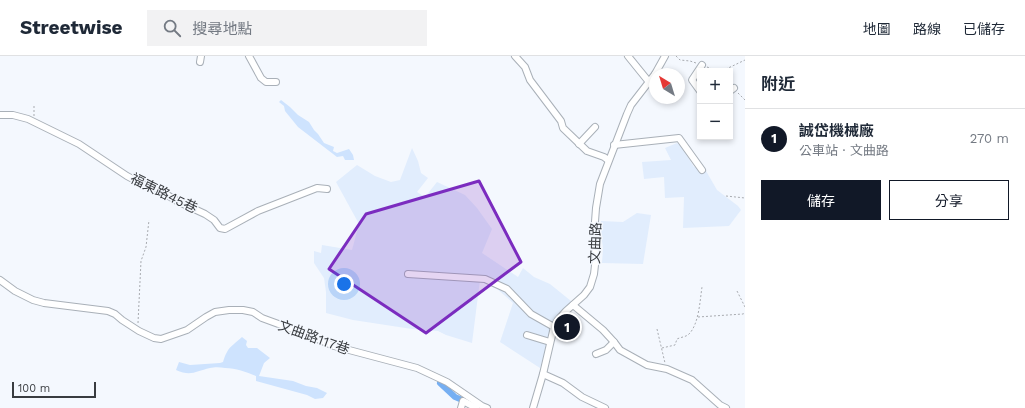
<!DOCTYPE html>
<html lang="zh-TW">
<meta charset="utf-8">
<style>
body{margin:0;font-family:"Work Sans","Noto Sans TC",sans-serif;background:#f2f2f3;color:#1f2937}
.controls{position:absolute;right:12px;top:12px;display:grid;overflow:hidden;border-radius:0px;box-shadow:0 2px 6px #0003}
.controls button{width:36px;height:36px;display:grid;place-items:center;padding:0;border:0;border-bottom:1px solid #e0e1e3;background:#fff;color:#1f2937;font:20px sans-serif}
.compass{position:absolute;left:649px;top:12px;width:36px;height:36px;border-radius:50%;background:#fff;box-shadow:0 2px 6px #0003;rotate:322deg}
.scale{position:absolute;left:12px;bottom:10px;width:84px;box-sizing:border-box;padding-left:4px;border:2px solid #393c40;border-top:0;font-size:11px;line-height:14px;white-space:nowrap;color:#393c40;-webkit-text-stroke:3px #f4f8fe;paint-order:stroke}
.you{position:absolute;left:344px;top:228px;width:14px;height:14px;margin:-10px;border:3px solid #fff;border-radius:50%;background:#1a73e8;box-shadow:0 0 0 6px #1a73e833}
.badge{display:grid;place-items:center;width:26px;height:26px;border-radius:50%;background:#111827;color:#fff;font-size:13px;font-weight:700}
.pin{position:absolute;translate:-50% -50%;border:2px solid #fff;box-shadow:0 1px 4px #0006}
.list{margin:0;padding:0;list-style:none}
h2{display:flex;justify-content:space-between;align-items:center;height:52px;margin:0;padding:0 16px;font-size:17px}
h2 small{font-size:13px;font-weight:400;color:#747a83}
.list li{display:grid;grid-template-columns:26px 1fr auto;gap:12px;align-items:center;box-sizing:border-box;height:60px;padding:0 16px;border-top:1px solid #e0e1e3}
.list b{display:block;font-size:15px;white-space:nowrap}
.list p{margin:0;font-size:13px;white-space:nowrap;color:#747a83}
.list em{font-size:13px;font-style:normal;color:#747a83}
.actions{display:flex;gap:8px;padding:12px 16px}
.actions a{flex:1;padding:9px 0;border:1px solid #111827;border-radius:0px;text-align:center;font-size:14px;color:#111827}
.actions .main{background:#111827;color:#fff}
.icon{flex:none;width:22px;height:22px;fill:none;stroke:currentColor;stroke-width:2;stroke-linecap:round;stroke-linejoin:round}
.map{position:relative;flex:none;width:745px;height:352px;overflow:hidden}
header{display:flex;align-items:center;gap:24px;box-sizing:border-box;height:56px;padding:0 20px;background:#fff;border-bottom:1px solid #e0e1e3}
header strong{font-size:19px}
nav{display:flex;gap:22px;margin-inline-start:auto;font-size:14px}
.search{width:280px;height:36px;background:#f2f2f3;display:flex;align-items:center;gap:10px;box-sizing:border-box;padding:0 14px;border-radius:0px;color:#747a83;font-size:15px}
main{display:flex}
aside{flex:1;background:#fff}
.map>svg:first-child{display:block}
.built{fill:#e1edfd}
.green{fill:#cee3fe}
.lines{fill:none;stroke-linecap:round;stroke-linejoin:round}
.canal{stroke:#76aff2;stroke-width:6}
.minor-casing{stroke:#a9b0b8;stroke-width:8}
.path{stroke:#a8abb0;stroke-width:1;stroke-dasharray:2 2;stroke-linecap:butt}
.minor{stroke:#fff;stroke-width:6}
.marked{fill:#7b2cbf;fill-opacity:0.2;stroke:#7b2cbf;stroke-width:3;stroke-linejoin:round}
.labels{text-anchor:middle;stroke-width:3;stroke-linejoin:round;paint-order:stroke}
.street-label{font-size:14px;fill:#393c40;stroke:#f4f8fe}
</style>
<header>
<strong>Streetwise</strong>
<div class="search"><svg class="icon" aria-label="search" viewBox="0 0 24 24"><circle cx="10" cy="10" r="6"/><path d="M15 15l6 6"/></svg>搜尋地點</div>
<nav><a>地圖</a><a>路線</a><a>已儲存</a></nav>
</header>
<main>
<div class="map">
<svg width="745" height="352" viewBox="0 0 745 352">
<rect width="100%" height="100%" fill="#f4f8fe"/>
<g class="built">
<path d="M677,87l4,3 13,21 8,-3 15,26 21,16 3,4 -12,16 -46,2 1,-31 -19,1 -1,-21 -20,2 -2,-17 29,-2 -6,-12z"/>
<path d="M412,92l6,13 3,12 7,5 -11,14 8,5 12,-15 28,13 12,13 15,21 -10,24 36,24 5,-9 11,9 16,7 21,17 -17,22 -14,45 -40,-26 13,-39 -26,-23h-7l-8,63 -26,-8 -8,-4 -26,-2 -59,-9 -27,-7v-21l-2,-14 -10,-15v-12l7,2 1,-8 30,5 7,-26 -23,-42 21,-17 18,11 16,6 9,-2z"/>
<path d="M637,157l14,2 -8,49 -41,-1 1,-15 -2,-14v-13l22,1z"/>
</g>
<g class="green">
<path d="M281,44l9,7 8,8 11,7 5,8 4,4 6,9 10,4 -1,4 4,2 12,-4 4,6 1,5h-9l-2,-4 -6,1 -39,-30 -13,-16 -1,-5 -5,-4z"/>
<path d="M242,281l5,4 -1,4 2,3h9l13,10 -6,5 -5,13 34,5 13,5 11,2 10,5 -4,5 -8,1 -8,-4 -51,-14v-5c-10,-4 -20,-8 -31,-8 -5,-1 -11,-1 -15,0 -14,3 -19,9 -34,2l3,-8 11,3 30,-2 3,-1c1,-3 2,-7 4,-10 3,-6 10,-10 15,-15z"/>
</g>
<g class="lines">
<path class="canal" d="M440,327l15,14 12,5"/>
<defs>
<g id="minor">
<path d="M249,0l12,22 5,4h10"/>
<path d="M515,0l10,11 5,13 31,41 2,7 24,23 17,6 4,3"/>
<path d="M628,0l21,26"/>
<path d="M200,6l1,-6"/>
<path d="M655,18l10,-18"/>
<path d="M700,35l-8,-11 10,-15"/>
<path d="M730,35l4,-3"/>
<path d="M0,59h13l15,4 51,25 48,32 19,10 10,2 21,13 28,13 9,6 6,8 5,1 33,-18 59,-23 10,1"/>
<path d="M579,88l16,-17"/>
<path d="M614,89l65,-7 23,32"/>
<path d="M408,218l77,5 22,10 24,25 23,13"/>
<path d="M0,224l15,11 18,9 11,3 64,8 7,3 7,6 17,11 15,7 7,1 26,-9 19,-13 9,-5 14,-2h14l10,2 9,6 41,15 31,13 83,22 30,14 35,24 5,2"/>
<path d="M573,249l30,25 11,12 6,8 27,15 20,4 25,11 28,25 6,3"/>
<path d="M527,279l23,7"/>
<path d="M596,298l10,-4 8,-8"/>
<path d="M543,318l20,9 19,14 23,11"/>
<path d="M461,352l2,-7 2,1 11,6"/>
<path d="M533,352l10,-34 11,-47 4,-7 8,-9 18,-16 6,-8 4,-13 2,-18 -2,-21 2,-27 4,-24 27,-70 4,-9 24,-31"/>
</g>
</defs>
<use href="#minor" class="minor-casing"/>
<g class="path">
<path d="M676,0l4,4 10,1 6,2"/>
<path d="M707,11l10,4"/>
<path d="M722,15l23,-11"/>
<path d="M738,37l7,7"/>
<path d="M34,60v-10"/>
<path d="M726,140l19,2"/>
<path d="M737,235l8,16"/>
<path d="M698,261l45,-3 2,-1"/>
<path d="M138,267l3,-62 5,-14 3,-27"/>
<path d="M657,273l8,34"/>
<path d="M662,292l13,-3 2,-6c4,-2 9,-2 12,-5 10,-10 11,-34 13,-47"/>
</g>
<use href="#minor" class="minor"/>
</g>
<path class="marked" d="M479,125l42,81 -95,71 -97,-64 37,-55z"/>
<g class="labels">
<g class="street-label">
<text transform="translate(164 137) rotate(26)" y="5">福東路45巷</text>
<text transform="translate(595 187) rotate(-88)" y="5">文曲路</text>
<text transform="translate(314 281) rotate(20)" y="5">文曲路117巷</text>
</g>
</g>
</svg>
<div class="controls">
<button>+</button>
<button>−</button>
</div>
<svg class="compass" viewBox="-18 -18 36 36"><path d="M0-13l5 13h-10z" fill="#e53935"/><path d="M0 13l5-13h-10z" fill="#747a83"/></svg>
<div class="scale">100 m</div>
<div class="you"></div>
<div class="pin badge" style="left:567px;top:271px">1</div>
</div>
<aside>
<h2>附近<small></small></h2>
<ul class="list">
<li><span class="badge">1</span><div><b>誠岱機械廠</b><p>公車站 · 文曲路</p></div><em>270 m</em></li>
</ul>
<div class="actions"><a class="main">儲存</a><a>分享</a></div>
</aside>
</main>
